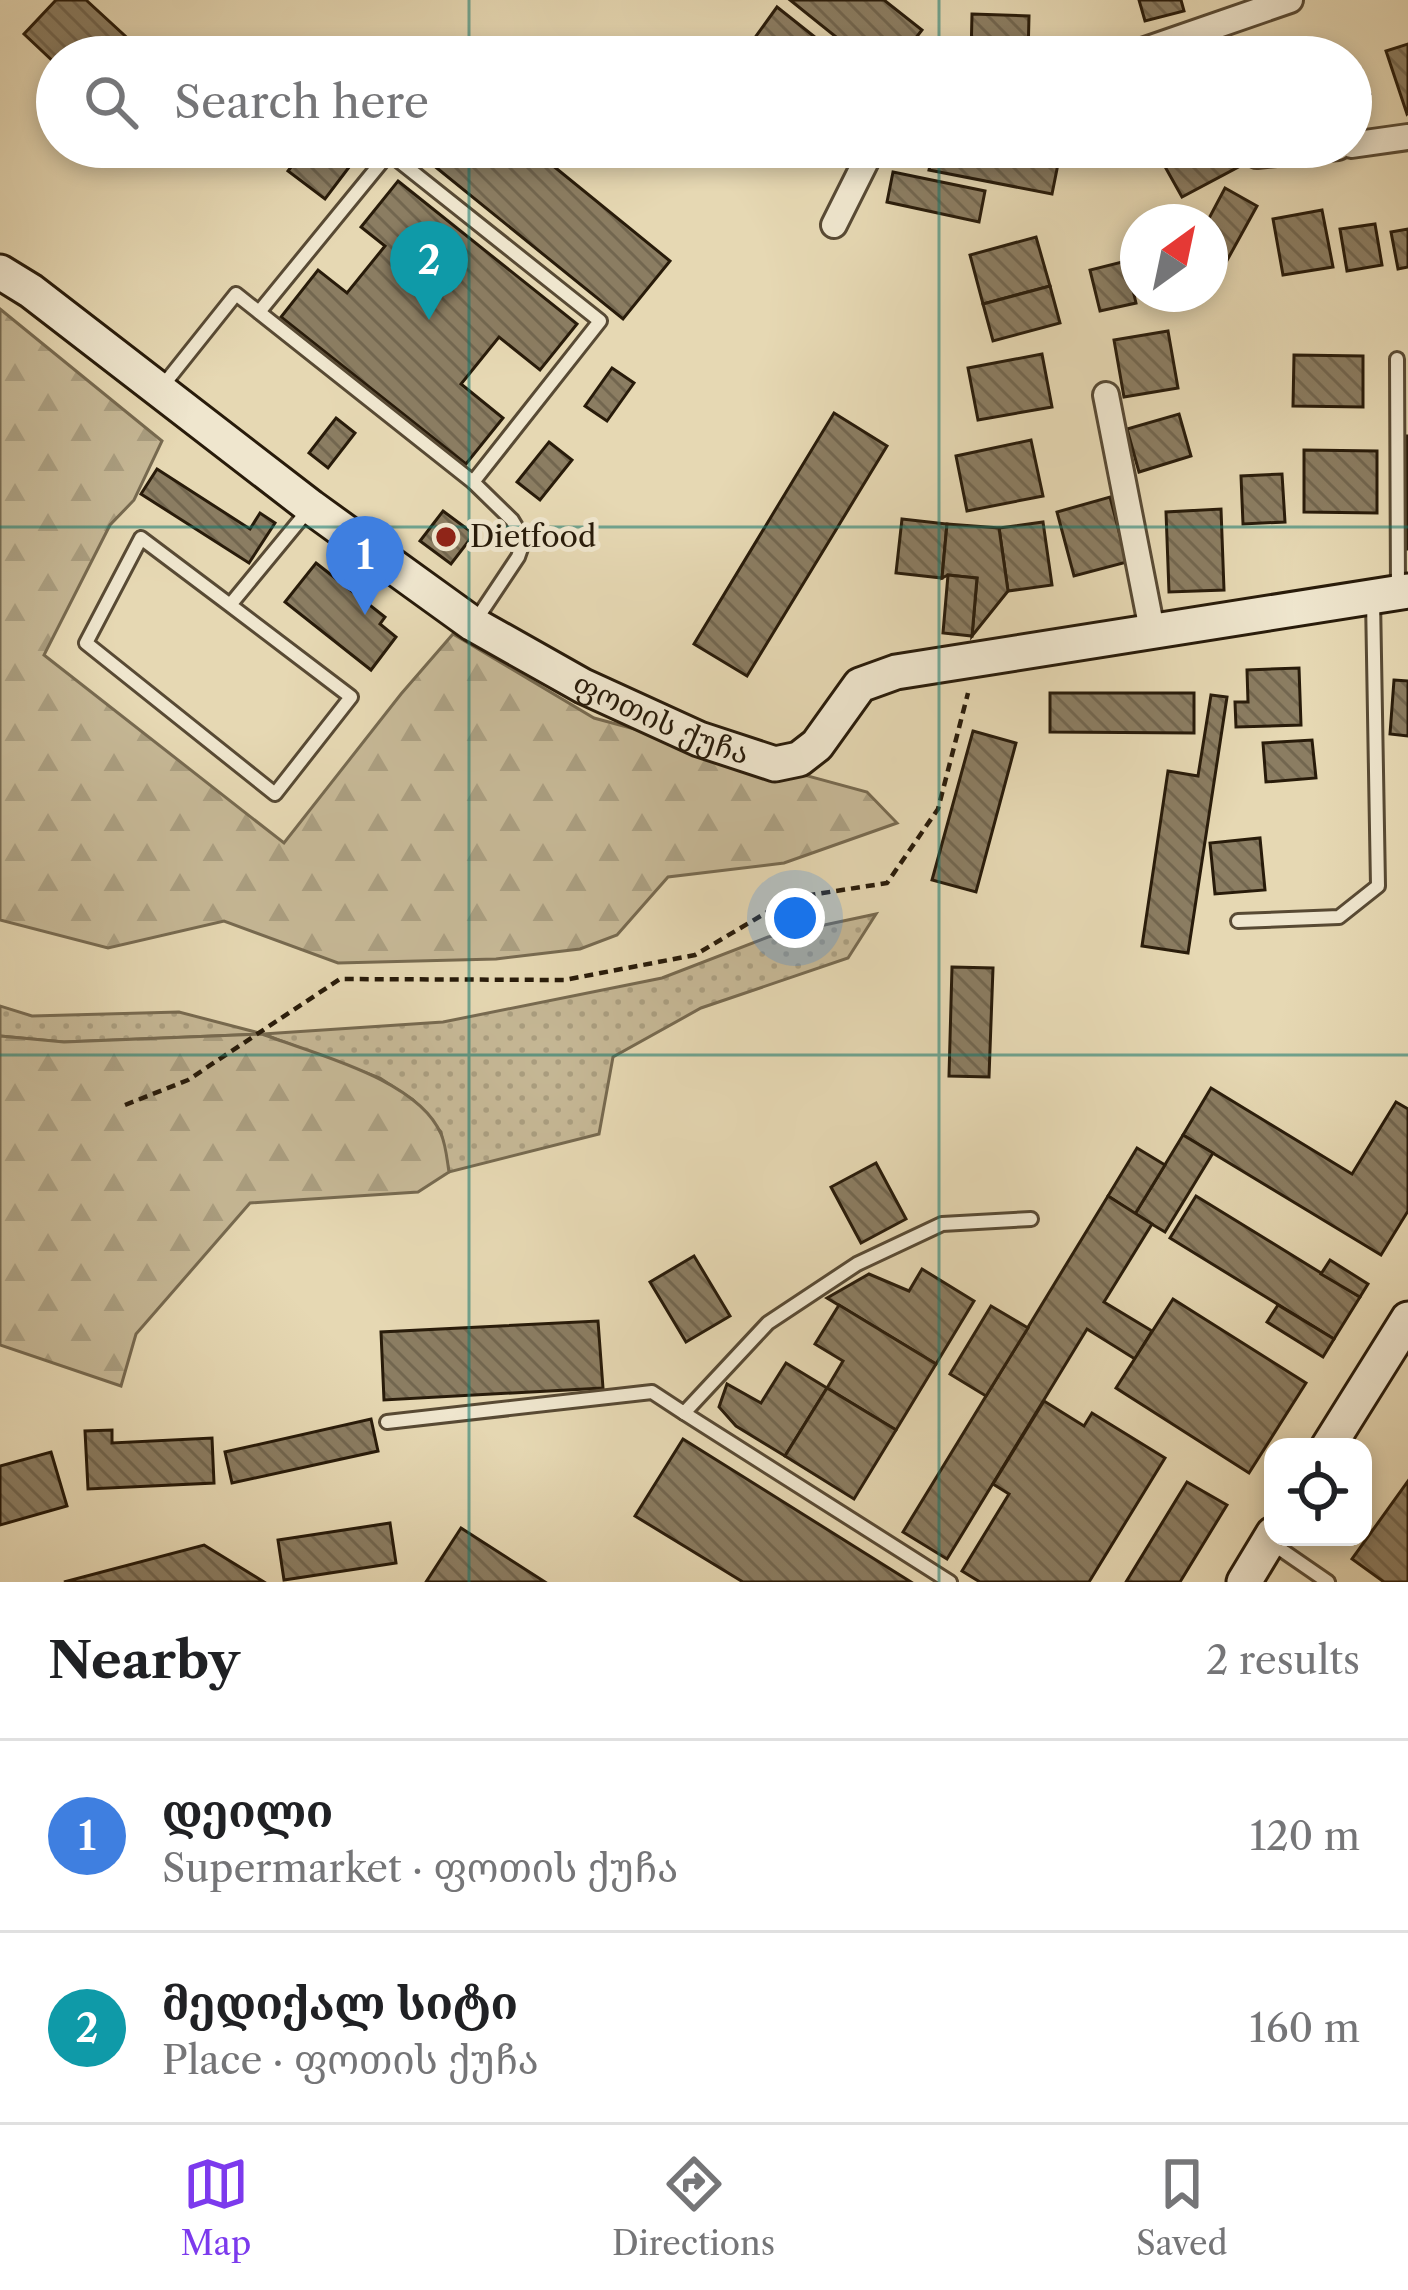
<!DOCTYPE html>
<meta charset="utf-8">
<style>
body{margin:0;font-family:"Libre Caslon Text","Noto Serif Georgian",serif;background:#f2f2f2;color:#202124}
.controls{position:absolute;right:36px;bottom:36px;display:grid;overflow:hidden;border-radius:24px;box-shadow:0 6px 18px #0003}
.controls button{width:108px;height:108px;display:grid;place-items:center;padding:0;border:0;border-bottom:3px solid #e0e0e0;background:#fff;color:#202124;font:60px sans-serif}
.compass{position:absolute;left:1120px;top:204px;width:108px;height:108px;border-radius:50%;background:#fff;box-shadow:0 6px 18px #0003;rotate:33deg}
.you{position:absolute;left:795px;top:918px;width:42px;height:42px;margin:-30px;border:9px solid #fff;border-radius:50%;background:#1a73e8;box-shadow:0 0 0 18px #1a73e833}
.badge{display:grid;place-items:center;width:78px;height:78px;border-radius:50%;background:#7c3aed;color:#fff;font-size:39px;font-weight:700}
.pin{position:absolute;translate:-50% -99px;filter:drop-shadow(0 3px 6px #0008)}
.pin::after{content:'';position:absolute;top:63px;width:42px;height:36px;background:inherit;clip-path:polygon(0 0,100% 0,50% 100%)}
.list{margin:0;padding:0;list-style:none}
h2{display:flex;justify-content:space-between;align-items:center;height:156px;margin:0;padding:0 48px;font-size:51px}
h2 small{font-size:39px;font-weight:400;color:#757577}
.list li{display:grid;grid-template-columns:78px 1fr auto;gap:36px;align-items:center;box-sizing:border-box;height:192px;padding:0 48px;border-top:3px solid #e0e0e0}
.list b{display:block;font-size:45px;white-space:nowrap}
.list p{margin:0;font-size:39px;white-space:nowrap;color:#757577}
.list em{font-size:39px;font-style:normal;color:#757577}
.icon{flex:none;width:66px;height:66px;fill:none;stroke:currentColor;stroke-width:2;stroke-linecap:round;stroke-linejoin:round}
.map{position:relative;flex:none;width:1408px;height:1582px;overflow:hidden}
.search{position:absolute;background:#fff;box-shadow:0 6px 18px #0003;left:36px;right:36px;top:36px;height:132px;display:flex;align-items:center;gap:30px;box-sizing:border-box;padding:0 42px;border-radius:66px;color:#757577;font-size:45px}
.sheet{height:540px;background:#fff}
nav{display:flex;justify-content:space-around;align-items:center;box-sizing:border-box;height:168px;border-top:3px solid #e0e0e0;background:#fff;font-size:33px;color:#757577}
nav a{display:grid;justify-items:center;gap:6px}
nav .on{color:#7c3aed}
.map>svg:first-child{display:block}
.grass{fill:url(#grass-dots);stroke:#776a50;stroke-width:3}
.forest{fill:url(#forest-firs);stroke:#776a50;stroke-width:3}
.building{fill:url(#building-back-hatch);stroke:#281b0a;stroke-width:3}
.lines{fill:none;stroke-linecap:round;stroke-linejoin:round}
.lane-casing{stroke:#584a34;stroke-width:18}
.street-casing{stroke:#584a34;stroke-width:30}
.secondary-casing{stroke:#281b0a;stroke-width:39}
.path{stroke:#281b0a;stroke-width:4.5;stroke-dasharray:9 6;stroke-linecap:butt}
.lane{stroke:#efe6ce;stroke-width:12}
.street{stroke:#efe6ce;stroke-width:24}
.secondary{stroke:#efe6ce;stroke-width:33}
.grid{fill:none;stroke:#0f766e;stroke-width:3;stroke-opacity:0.55}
.poi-dot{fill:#8f2418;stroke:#efe6ce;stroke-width:4.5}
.labels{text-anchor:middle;stroke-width:10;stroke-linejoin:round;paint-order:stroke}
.poi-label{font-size:30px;fill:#281b0a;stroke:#efe6ce;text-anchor:start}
.street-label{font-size:30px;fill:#281b0a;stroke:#efe6ce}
</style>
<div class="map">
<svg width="1408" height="1582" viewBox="0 0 1408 1582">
<defs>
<pattern id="grass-dots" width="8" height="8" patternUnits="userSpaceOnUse" patternTransform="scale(3)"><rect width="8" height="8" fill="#c6b896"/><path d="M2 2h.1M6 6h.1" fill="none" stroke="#aa9e80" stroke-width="1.8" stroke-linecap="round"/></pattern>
<pattern id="forest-firs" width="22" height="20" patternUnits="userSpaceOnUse" patternTransform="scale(3)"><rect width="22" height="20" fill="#c6b896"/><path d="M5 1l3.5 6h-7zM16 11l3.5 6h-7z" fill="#aa9e80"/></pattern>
<pattern id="building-back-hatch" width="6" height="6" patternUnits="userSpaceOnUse" patternTransform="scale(3)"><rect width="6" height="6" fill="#8b7d62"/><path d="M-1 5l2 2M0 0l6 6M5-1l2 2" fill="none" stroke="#72664f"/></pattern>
</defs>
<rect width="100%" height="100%" fill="#e6d8b3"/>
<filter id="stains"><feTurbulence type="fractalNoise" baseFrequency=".00167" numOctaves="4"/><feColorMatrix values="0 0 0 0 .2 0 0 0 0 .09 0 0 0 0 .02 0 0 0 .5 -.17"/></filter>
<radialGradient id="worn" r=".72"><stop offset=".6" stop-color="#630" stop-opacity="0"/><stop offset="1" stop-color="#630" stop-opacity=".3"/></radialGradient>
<path class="grass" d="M876,914l-28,44 -147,50 -88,49 -14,77 -150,38 -8,-40 -28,-32 -33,-22 -117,-44 -199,8 -64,-6v-30l32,10 147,-4 84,22 180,-12 219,-44 106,-41z"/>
<g class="forest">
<path d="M0,309l162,132 -28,59 -24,25 -66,130 240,188 117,-149 52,-60 141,84 273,74 30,31 -113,40 -116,14 -51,58 -37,14 -84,10 -158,4 -114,-42 -116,27 -108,-28z"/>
<path d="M262,1034c52,20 156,45 179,100 5,11 6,26 8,38l-31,20 -168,11 -114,131 -15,52 -121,-41v-309l64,6z"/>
</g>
<g class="building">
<path d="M56,0h30l62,57h-91v8l-33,-31z"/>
<path d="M790,0h94l38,30 -21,27h-40z"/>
<path d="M1139,0h42l3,11 -39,10z"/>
<path d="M777,7l63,50h-99z"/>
<path d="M972,14l57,2 -1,41h-57z"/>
<path d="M1408,44v69l-1,1 -21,-63z"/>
<path d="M1361,69l9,25 -19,7v-28z"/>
<path d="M306,147h35l15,11 -31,41 -37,-28z"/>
<path d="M421,147h109l140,114 -47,58 -206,-167z"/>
<path d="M934,147h38l86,17 -6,30 -123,-24z"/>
<path d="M1154,147h79l9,18 -60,32z"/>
<path d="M893,172l92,19 -6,31 -92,-20z"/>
<path d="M398,181l179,143 -37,46 -41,-33 -38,47 42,34 -37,46 -185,-147 37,-47 29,23 38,-47 -24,-19z"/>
<path d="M1225,188l32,18 -38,69 -9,-5 -3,-48z"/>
<path d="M1322,210l11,57 -50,8 -10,-56z"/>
<path d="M1375,224l7,41 -35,6 -7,-42z"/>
<path d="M1408,229v38l-10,2 -7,-37z"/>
<path d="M1036,237l14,49 -67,18 -13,-49z"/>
<path d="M1126,261l10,42 -36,8 -10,-41z"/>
<path d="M1050,286l10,37 -67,18 -10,-37z"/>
<path d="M1168,331l10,57 -54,9 -10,-57z"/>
<path d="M1042,354l10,53 -74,13 -10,-52z"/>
<path d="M1294,355l69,1v51l-70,-1z"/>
<path d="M612,368l22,15 -27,38 -22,-15z"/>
<path d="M834,413l53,33 -140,230 -53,-32z"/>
<path d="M1179,414l12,42 -52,16 -12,-43z"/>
<path d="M336,418l19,15 -27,35 -19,-15z"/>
<path d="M1405,436h3v113h-2z"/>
<path d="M1031,440l12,56 -76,15 -11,-55z"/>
<path d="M549,442l23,18 -32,40 -23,-18z"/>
<path d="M1304,450l73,1v62l-73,-1z"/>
<path d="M157,469l93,60 10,-16 15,10 -26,40 -108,-69z"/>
<path d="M1282,474l3,48 -42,2 -2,-48z"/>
<path d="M1110,497l17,65 -53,14 -17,-64z"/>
<path d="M1221,509l3,81 -55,2 -3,-80z"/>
<path d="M443,511l31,23 -23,30 -31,-23z"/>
<path d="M902,519l45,5 -5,54 -46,-5z"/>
<path d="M1043,522l9,63 -44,6 -9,-63z"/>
<path d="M947,524l52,4 9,63 -36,45 5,-58 -29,-3 -6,3z"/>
<path d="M316,563l69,54 -5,7 16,13 -25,33 -86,-68z"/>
<path d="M948,575l29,3 -5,58 -29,-3z"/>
<path d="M1299,668l2,57 -65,2 -1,-25h13l-1,-32z"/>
<path d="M1394,680l14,1v55l-18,-2z"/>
<path d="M1050,693h144v40l-144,-1z"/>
<path d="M1211,695l16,2 -39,256 -46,-7 26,-175 30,5z"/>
<path d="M973,731l43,12 -40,149 -44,-12z"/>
<path d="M1312,740l4,38 -50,4 -3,-39z"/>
<path d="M1260,838l5,52 -50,4 -5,-51z"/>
<path d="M952,967l41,1 -4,109 -40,-1z"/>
<path d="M1211,1088l141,86 44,-72 12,7v102l-27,44 -198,-120z"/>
<path d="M1183,1135l30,18 -48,79 -30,-18z"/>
<path d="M1137,1148l28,17 -30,49 -27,-18z"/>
<path d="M876,1163l30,56 -45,24 -30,-56z"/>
<path d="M1108,1196l44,28 -48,78 48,29 -17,28 -48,-30 -140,230 -44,-27z"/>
<path d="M1196,1196l164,101 -26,42 -164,-101z"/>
<path d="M694,1256l36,60 -44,26 -36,-60z"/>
<path d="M1330,1260l38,24 -8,13 -39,-23z"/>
<path d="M922,1269l52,32 -38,63 -109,-66 42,-24 40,17z"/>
<path d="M1173,1299l133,84 -57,90 -133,-85z"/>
<path d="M839,1305l97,59 -40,66 -69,-42 16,-27 -28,-17z"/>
<path d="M1278,1305l56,34 -11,18 -56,-35z"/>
<path d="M991,1306l37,22 -42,68 -36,-22z"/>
<path d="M598,1321l5,67 -219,12 -3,-68z"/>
<path d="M786,1363l41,25 -42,68 -49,-30 -17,-19 8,-23 34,19z"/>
<path d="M827,1388l69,42 -42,69 -69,-43z"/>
<path d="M1044,1401l40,25 8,-13 73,45 -76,124h-109l-18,-11 47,-77 -16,-10z"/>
<path d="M371,1419l7,32 -146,32 -7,-31z"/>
<path d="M112,1430v13l100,-5 2,45 -126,6 -3,-58z"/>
<path d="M683,1439l228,143h-168l-108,-66z"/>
<path d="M51,1452l16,54 -67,19v-59z"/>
<path d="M1408,1481v101h-24l-32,-23z"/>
<path d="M1187,1482l40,23 -47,77h-54z"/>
<path d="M390,1523l6,40 -112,17 -6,-40z"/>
<path d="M461,1528l84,54h-119z"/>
<path d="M204,1545l60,37h-200z"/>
</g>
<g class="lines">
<defs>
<g id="lane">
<path d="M259,312l130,-159 211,168 -127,161"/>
<path d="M1397,359l1,233"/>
<path d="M161,388l75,-94 237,188 39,38 12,20 -6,17 -44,66"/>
<path d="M230,605l-89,-67 -55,105 189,151 76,-97 -121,-92 80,-97"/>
<path d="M1238,921l101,-4 39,-31 -5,-287"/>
<path d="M684,1413l266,169"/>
<path d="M387,1422l265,-30 32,21 84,-90 89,-59 85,-40 89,-5"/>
<path d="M1270,1542l58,40"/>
</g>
<g id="street">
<path d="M1207,30l10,27"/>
<path d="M1125,57l165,-57"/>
<path d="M1351,145l57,-8"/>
<path d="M1251,147l6,8 81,-8"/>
<path d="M834,225l39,-78"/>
<path d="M1106,395l46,235"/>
</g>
<g id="secondary">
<path id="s1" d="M0,272l31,19 280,216 162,117 110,62 116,53 76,25 24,-5 18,-14 43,-60 36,-13 512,-81"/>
<path d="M1328,1447l80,-128"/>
<path d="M1244,1582l29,-48"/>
</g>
</defs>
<use href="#lane" class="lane-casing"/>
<use href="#street" class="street-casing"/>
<use href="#secondary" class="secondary-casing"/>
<path class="path" d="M125,1105l63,-25 152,-101 224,1 131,-25 96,-57 96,-15 51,-74 30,-116"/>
<use href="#lane" class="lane"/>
<use href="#street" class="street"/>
<use href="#secondary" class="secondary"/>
</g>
<path class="grid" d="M469,0v57M939,0v57M469,147v1435M939,147v1435M0,527h1408M0,1055h1408"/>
<circle class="poi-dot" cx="446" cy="537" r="12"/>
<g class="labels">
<g class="poi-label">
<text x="470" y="547">Dietfood</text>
</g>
<g class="street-label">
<text dy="10" stroke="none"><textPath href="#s1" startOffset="801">ფოთის ქუჩა</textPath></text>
</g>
</g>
<rect width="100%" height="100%" filter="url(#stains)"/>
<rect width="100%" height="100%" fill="url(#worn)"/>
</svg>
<div class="controls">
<button><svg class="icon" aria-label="locate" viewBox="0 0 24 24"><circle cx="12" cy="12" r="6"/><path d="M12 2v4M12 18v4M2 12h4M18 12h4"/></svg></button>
</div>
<svg class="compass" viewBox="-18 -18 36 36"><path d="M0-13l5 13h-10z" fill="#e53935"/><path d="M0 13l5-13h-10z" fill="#757577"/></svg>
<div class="you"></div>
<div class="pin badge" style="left:365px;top:615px;background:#3f7fe0">1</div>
<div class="pin badge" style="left:429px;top:320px;background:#0f9aa8">2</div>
<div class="search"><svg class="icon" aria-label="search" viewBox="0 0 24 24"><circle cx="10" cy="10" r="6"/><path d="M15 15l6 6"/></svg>Search here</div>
</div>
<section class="sheet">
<h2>Nearby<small>2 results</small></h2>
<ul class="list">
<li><span class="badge" style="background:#3f7fe0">1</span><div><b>დეილი</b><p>Supermarket · ფოთის ქუჩა</p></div><em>120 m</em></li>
<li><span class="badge" style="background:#0f9aa8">2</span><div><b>მედიქალ სიტი</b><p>Place · ფოთის ქუჩა</p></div><em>160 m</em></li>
</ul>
</section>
<nav>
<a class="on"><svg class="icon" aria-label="map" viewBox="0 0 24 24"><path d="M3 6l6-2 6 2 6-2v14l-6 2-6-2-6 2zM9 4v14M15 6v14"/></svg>Map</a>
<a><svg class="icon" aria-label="directions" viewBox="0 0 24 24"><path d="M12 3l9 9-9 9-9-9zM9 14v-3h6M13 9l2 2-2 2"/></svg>Directions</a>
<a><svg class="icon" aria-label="saved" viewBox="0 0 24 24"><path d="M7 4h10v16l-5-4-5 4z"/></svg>Saved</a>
</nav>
